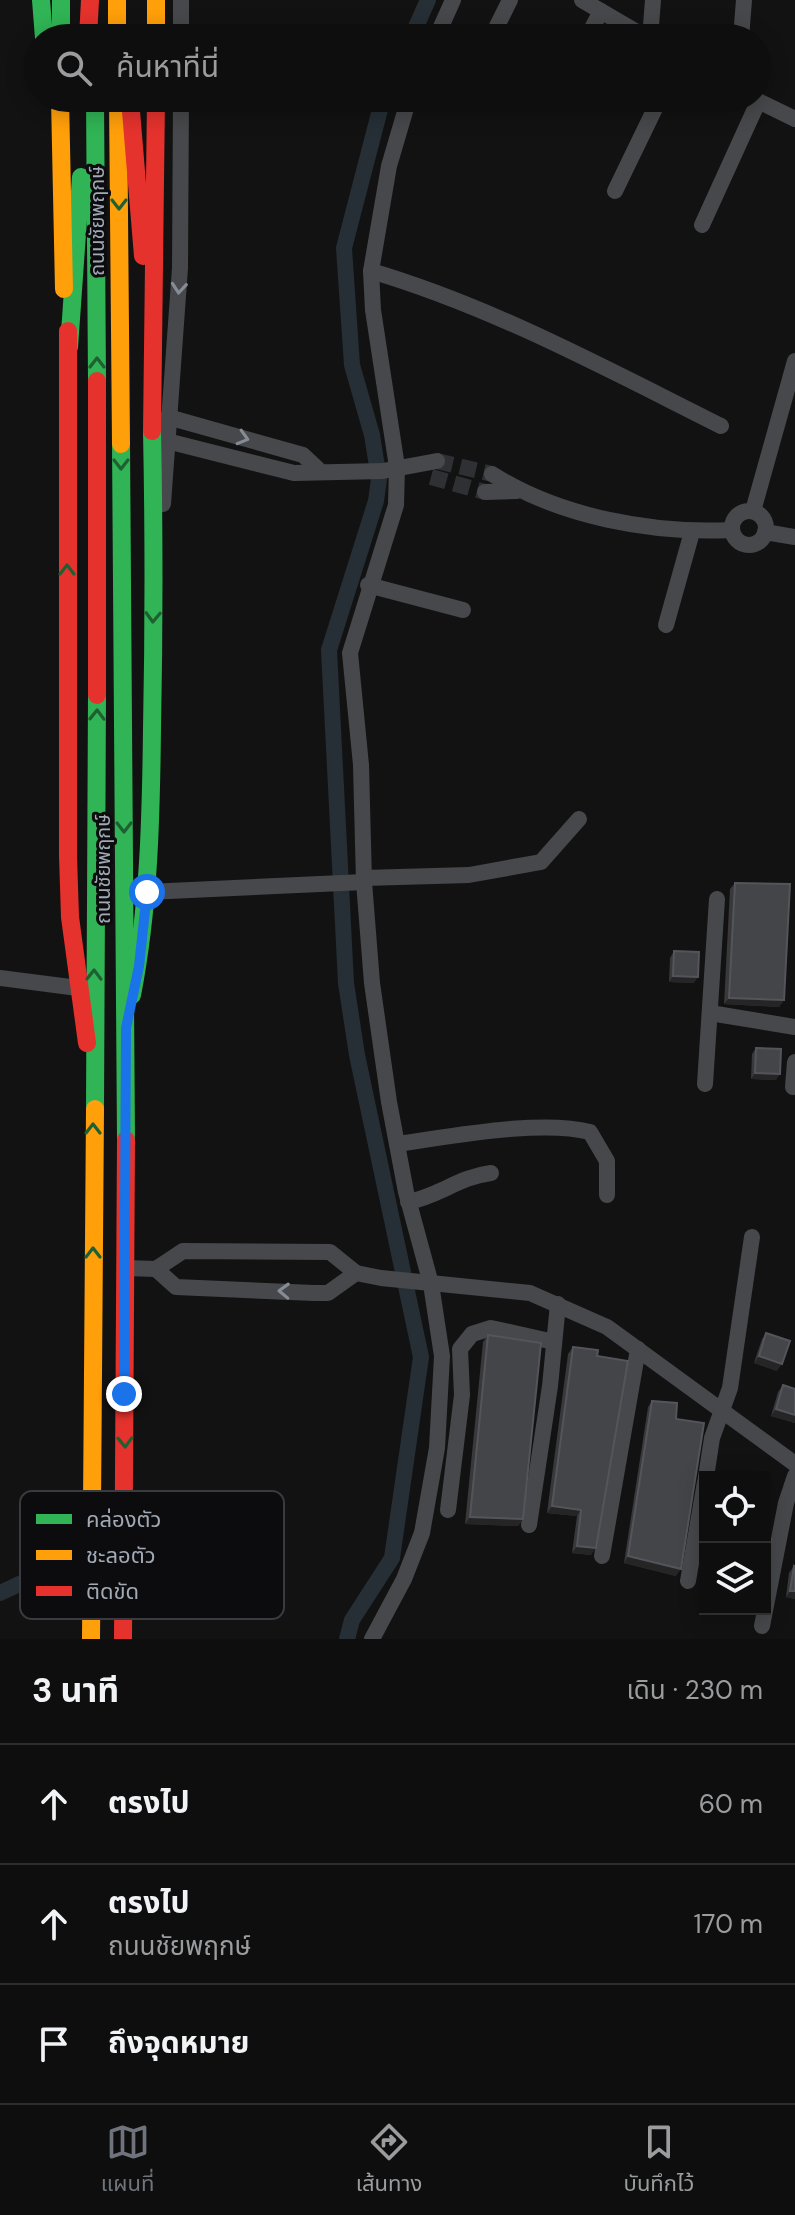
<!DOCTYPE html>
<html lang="th">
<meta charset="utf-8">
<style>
body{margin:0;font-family:"DM Sans","Noto Sans Thai",sans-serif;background:#171717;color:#f1f3f6}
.controls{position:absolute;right:24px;bottom:24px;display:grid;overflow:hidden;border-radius:0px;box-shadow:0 4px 20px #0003}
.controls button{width:72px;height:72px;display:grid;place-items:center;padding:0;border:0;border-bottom:2px solid #2e2e2e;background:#0e0e0e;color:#f1f3f6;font:40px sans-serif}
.stop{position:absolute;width:24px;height:24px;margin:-18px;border:6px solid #1a73e8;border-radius:50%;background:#fff}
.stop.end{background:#1a73e8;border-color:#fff;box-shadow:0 2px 8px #0008}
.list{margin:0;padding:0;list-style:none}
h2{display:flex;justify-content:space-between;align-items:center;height:104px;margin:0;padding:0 32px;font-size:34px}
h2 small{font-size:26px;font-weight:400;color:#9b9c9e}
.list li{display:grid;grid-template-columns:52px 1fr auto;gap:24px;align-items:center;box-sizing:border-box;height:120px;padding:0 32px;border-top:2px solid #2e2e2e}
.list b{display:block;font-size:30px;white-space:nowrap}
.list p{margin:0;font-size:26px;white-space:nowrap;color:#9b9c9e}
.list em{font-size:26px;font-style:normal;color:#9b9c9e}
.icon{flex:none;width:44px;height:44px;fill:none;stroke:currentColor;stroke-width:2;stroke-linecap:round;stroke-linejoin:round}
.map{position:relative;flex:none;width:795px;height:1639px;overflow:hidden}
.search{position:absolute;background:#0e0e0e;box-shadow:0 4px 20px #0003;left:24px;right:24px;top:24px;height:88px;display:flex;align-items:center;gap:20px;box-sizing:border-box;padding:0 28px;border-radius:44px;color:#9b9c9e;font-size:30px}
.sheet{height:464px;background:#0e0e0e}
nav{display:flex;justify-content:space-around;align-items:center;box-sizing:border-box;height:112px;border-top:2px solid #2e2e2e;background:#0e0e0e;font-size:22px;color:#9b9c9e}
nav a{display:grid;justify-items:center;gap:4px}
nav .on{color:#6f747c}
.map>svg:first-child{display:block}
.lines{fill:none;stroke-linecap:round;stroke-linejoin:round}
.canal{stroke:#252f35;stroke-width:16}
.street-tunnel{stroke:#2f3033;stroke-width:16;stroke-dasharray:16 8;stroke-linecap:butt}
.street{stroke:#46484b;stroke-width:16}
.fast{stroke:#30b455;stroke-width:18}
.slow{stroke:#ff9f0a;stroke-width:18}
.jam{stroke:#e5322d;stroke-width:18}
.wall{fill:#39393c}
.shaded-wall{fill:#252526}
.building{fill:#444549;stroke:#53555a;stroke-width:2}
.oneway{stroke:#1e6032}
.oneway2{stroke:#868c95}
.route{stroke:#1a73e8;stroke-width:10}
.labels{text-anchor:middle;stroke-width:6;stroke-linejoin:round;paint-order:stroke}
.street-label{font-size:20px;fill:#a1a9b5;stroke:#0c0c0e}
.key{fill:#0c0c0e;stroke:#393b40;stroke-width:2}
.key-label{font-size:22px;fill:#a1a9b5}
</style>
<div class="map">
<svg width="795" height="1639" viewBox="0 0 795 1639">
<rect width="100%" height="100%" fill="#121212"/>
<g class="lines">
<g class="canal">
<path d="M411,38l17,-38"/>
<path d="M0,1593l43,-20"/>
<path d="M347,1639l5,-19 40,-62 29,-201 -64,-302 -11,-72 -17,-333 47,-149 3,-22 -7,-44 -20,-70 -8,-117 39,-150"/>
</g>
<g class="street-tunnel">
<path d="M437,461l55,13"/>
<path d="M431,477l54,15"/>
</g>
<g class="street">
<path d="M582,0l65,38"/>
<path d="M181,38v-38"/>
<path d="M436,38l17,-38"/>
<path d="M491,38l19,-38"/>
<path d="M587,38l14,-27"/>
<path d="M650,38l3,-38"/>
<path d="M741,38l3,-38"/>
<path d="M752,98l43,21"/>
<path d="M554,102l2,-4"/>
<path d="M615,191l45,-93"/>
<path d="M702,225l56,-123"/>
<path d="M371,271c122,36 238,99 350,155"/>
<path d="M168,417l135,38 17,16"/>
<path d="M167,441l127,32 89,-2 54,-10"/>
<path d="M492,474c68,43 160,60 240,56"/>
<path d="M485,492l32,-1"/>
<path d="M163,504l17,-236 1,-170"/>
<path d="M753,511l42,-150"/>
<circle cx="749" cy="528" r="17"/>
<path d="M765,532l30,5"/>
<path d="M368,585l95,25"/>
<path d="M666,625l26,-93"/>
<path d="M364,878l105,-3 72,-13 38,-43"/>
<path d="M147,892l217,-10"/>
<path d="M0,978l78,10"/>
<path d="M710,1013l85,14"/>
<path d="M705,1084l12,-185"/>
<path d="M793,1087l2,-25"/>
<path d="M397,1144c52,-7 143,-25 193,-12l17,29v34"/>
<path d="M408,1202c31,-6 51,-25 83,-29"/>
<path d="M125,1268l31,1 27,-18 147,1 26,21 25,5 149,15 77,34 188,137"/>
<path d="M156,1269l20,18 138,6h14l28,-20"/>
<path d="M706,1477l6,-39 18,-50 22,-151"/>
<path d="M448,1510l14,-115 -2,-46 12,-15 19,-6 63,14"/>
<path d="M529,1525l21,-139 8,-82"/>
<path d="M602,1556l36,-207"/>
<path d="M688,1581l17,-99"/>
<path d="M762,1626l24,-123 9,-27"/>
<path d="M372,1639l32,-60 18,-46 15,-85 5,-92 -11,-72 -25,-92 -17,-90 -17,-119 -8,-101 -3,-117 -11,-112 46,-148 1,-38 -24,-157 -2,-39 18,-105 20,-68"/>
</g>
<g class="fast">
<path d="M41,0l3,38"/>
<path d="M61,0v38"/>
<path d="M95,98l2,283"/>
<path d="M69,347l12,-170"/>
<path d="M121,444l5,696"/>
<path d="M132,995c17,-88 19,-177 20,-266 2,-100 2,-199 0,-298"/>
<path d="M95,1109l2,-414"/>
</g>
<g class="slow">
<path d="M117,0v38"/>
<path d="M156,0v38"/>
<path d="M60,98l4,191"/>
<path d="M118,98l3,346"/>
<path d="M91,1639l4,-530"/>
</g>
<g class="jam">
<path d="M88,38l2,-38"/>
<path d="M130,99l13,157"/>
<path d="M68,331v525l2,61 17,126"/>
<path d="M97,381v314"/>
<path d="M152,431l4,-333"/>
<path d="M123,1639l3,-499"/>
</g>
</g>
<g class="wall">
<path d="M735,883l49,117 -5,7 -55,-3 6,-115z"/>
<path d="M674,951l20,32 -25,-1 1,-24z"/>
<path d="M756,1048l20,32 -25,-1 1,-25z"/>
<path d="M766,1333l11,38 -23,-8 8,-24z"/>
<path d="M488,1335l35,184 -5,7 -53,-2 18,-182z"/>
<path d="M573,1347l18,208 -19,-2 5,-37 -30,-3 21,-159z"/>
<path d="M783,1385l12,38 -24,-7 7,-24z"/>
<path d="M652,1401l24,175 -52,-13 24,-156z"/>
<path d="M794,1566l1,1v32l-9,-2 3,-24z"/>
</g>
<g class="shaded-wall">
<path d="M673,976l25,1 -4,6 -25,-1z"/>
<path d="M729,998l55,2 -5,7 -55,-3z"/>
<path d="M755,1073l25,1 -4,6 -25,-1z"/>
<path d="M759,1356l23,8 -5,7 -23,-8z"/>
<path d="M776,1409l19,6v8l-24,-7z"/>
<path d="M552,1506l29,4 -4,6 -30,-3z"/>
<path d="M470,1517l53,2 -5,7 -53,-2z"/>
<path d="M577,1546l19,2 -5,7 -19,-2z"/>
<path d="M628,1556l53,13 -5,7 -52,-13z"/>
<path d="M790,1591h5v8l-9,-2z"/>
</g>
<g class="building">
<path d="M735,883l55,1 -6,116 -55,-2z"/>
<path d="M674,951l25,1 -1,25 -25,-1z"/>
<path d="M756,1048l25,1 -1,25 -25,-1z"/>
<path d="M766,1333l24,8 -8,23 -23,-8z"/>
<path d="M488,1335l53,8 -18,176 -53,-2z"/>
<path d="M573,1347l25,3 -1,6 31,5 -32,187 -19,-2 4,-36 -29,-4z"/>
<path d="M783,1385l12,4v26l-19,-6z"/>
<path d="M652,1401l25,2 -1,16 28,4 -23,146 -53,-13z"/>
<path d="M765,1538l6,1 -5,24h-1z"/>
<path d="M794,1566l1,1v24h-5z"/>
</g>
<defs><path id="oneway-chevron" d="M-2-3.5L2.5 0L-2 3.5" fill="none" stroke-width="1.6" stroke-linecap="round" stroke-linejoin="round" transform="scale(2)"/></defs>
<g class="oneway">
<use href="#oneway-chevron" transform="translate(119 204) rotate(90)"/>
<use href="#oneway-chevron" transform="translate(97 363) rotate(-90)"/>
<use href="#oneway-chevron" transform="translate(121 464) rotate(90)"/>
<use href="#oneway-chevron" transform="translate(67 570) rotate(-90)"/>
<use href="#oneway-chevron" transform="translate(153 617) rotate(92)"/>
<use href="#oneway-chevron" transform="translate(97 715) rotate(-89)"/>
<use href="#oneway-chevron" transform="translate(124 827) rotate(90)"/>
<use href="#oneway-chevron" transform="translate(94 975) rotate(-89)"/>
<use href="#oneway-chevron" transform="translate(93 1129) rotate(-90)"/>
<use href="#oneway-chevron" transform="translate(93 1253) rotate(-90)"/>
<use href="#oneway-chevron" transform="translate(125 1442) rotate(89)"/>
</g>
<g class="oneway2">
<use href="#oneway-chevron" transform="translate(179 288) rotate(95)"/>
<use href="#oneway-chevron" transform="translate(243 438) rotate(16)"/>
<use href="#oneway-chevron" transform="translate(284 1291) rotate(-178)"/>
</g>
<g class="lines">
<path class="route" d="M124,1394l2,-366 13,-62 8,-74"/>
</g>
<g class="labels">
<g class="street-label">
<text transform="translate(97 221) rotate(-90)" y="7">ถนนชัยพฤกษ์</text>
<text transform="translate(103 869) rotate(-90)" y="7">ถนนชัยพฤกษ์</text>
</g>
</g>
<rect x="20" y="1491" width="264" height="128" rx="12" class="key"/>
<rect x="36" y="1514" width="36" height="10" fill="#30b455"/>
<rect x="36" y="1550" width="36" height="10" fill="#ff9f0a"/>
<rect x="36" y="1586" width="36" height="10" fill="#e5322d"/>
<g class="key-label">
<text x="86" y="1527">คล่องตัว</text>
<text x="86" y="1563">ชะลอตัว</text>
<text x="86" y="1599">ติดขัด</text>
</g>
</svg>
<div class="controls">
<button><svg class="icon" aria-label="locate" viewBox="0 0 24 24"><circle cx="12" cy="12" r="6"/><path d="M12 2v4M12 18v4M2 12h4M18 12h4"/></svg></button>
<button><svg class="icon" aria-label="layers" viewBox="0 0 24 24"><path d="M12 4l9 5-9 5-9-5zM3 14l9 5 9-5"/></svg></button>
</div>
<div class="stop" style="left:147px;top:892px"></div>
<div class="stop end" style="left:124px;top:1394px"></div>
<div class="search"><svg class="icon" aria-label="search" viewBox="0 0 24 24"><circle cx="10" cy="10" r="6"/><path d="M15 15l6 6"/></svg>ค้นหาที่นี่</div>
</div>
<section class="sheet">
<h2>3 นาที<small>เดิน · 230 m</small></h2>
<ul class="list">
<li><svg class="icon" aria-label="ahead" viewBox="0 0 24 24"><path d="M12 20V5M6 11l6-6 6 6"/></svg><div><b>ตรงไป</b></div><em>60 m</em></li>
<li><svg class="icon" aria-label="ahead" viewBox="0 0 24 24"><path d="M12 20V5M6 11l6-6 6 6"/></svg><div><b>ตรงไป</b><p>ถนนชัยพฤกษ์</p></div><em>170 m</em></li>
<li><svg class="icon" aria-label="arrive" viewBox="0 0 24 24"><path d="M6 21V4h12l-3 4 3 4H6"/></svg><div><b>ถึงจุดหมาย</b></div></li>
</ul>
</section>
<nav>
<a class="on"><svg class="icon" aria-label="map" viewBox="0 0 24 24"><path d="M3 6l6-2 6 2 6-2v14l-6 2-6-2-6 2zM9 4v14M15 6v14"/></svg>แผนที่</a>
<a><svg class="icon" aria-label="directions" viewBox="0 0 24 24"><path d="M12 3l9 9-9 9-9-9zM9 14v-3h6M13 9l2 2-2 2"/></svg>เส้นทาง</a>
<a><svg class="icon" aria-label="saved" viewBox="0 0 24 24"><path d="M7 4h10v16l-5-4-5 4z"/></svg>บันทึกไว้</a>
</nav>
